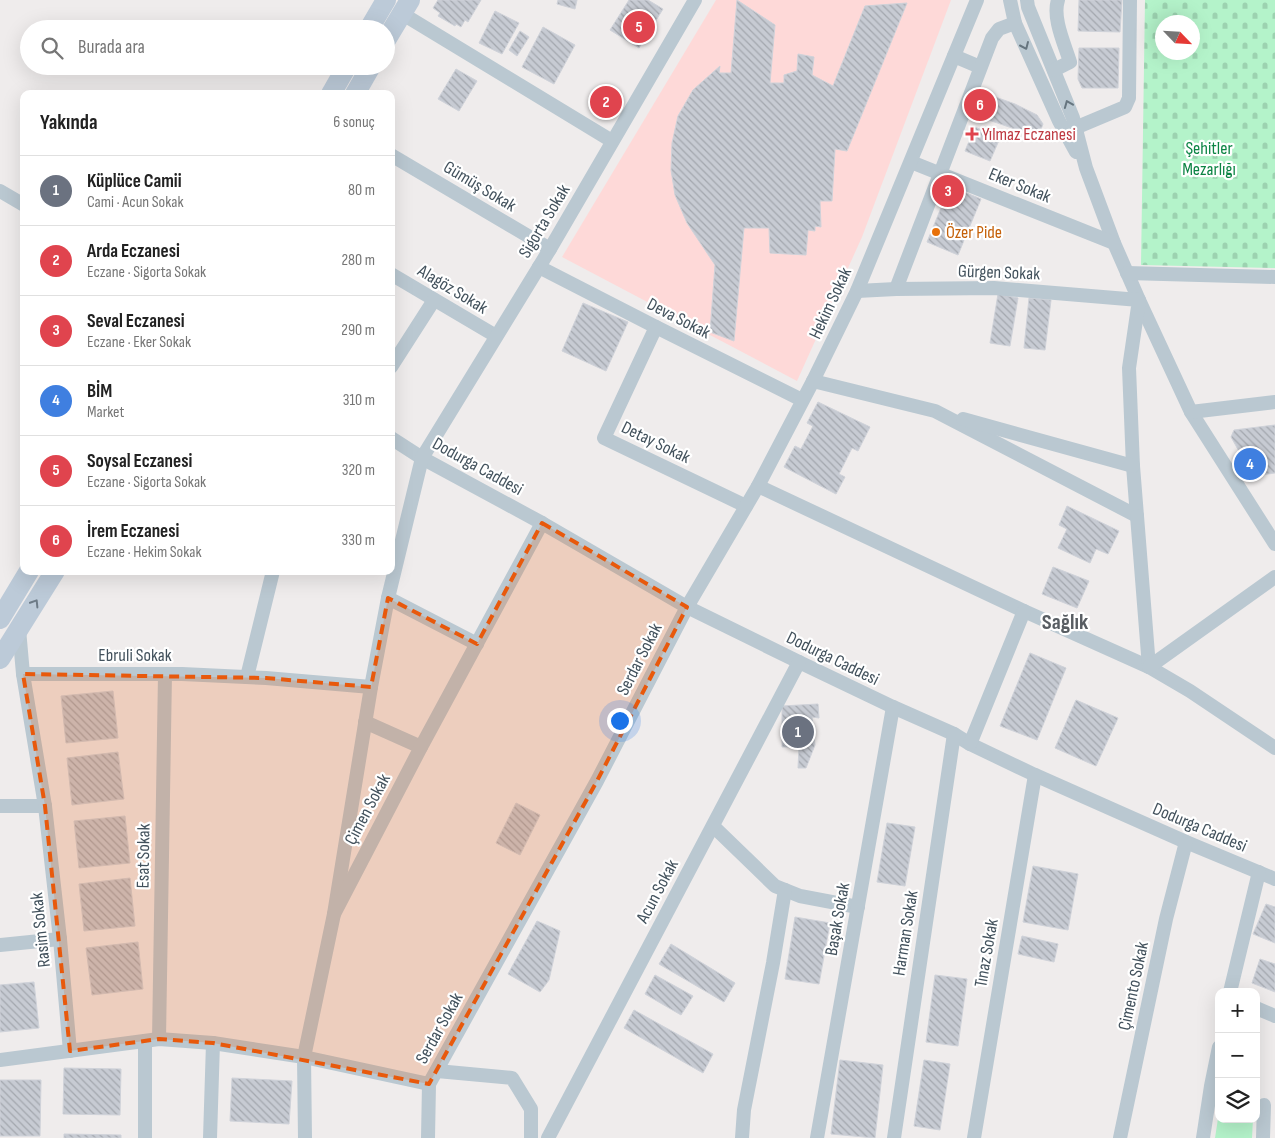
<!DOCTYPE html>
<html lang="tr">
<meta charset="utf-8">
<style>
body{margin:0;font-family:"Sofia Sans Condensed",sans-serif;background:#f6f6f6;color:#222}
.controls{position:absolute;right:15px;bottom:15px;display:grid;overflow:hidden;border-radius:10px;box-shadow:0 5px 20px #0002}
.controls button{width:45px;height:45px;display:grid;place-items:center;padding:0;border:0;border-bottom:1px solid #e0e0e0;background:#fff;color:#222;font:25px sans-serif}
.compass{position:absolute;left:1155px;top:15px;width:45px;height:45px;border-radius:50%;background:#fff;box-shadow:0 5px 20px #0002;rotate:115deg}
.you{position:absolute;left:619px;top:720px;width:18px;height:18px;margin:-12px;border:4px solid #fff;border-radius:50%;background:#1a73e8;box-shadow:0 0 0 8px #1a73e833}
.badge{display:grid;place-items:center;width:32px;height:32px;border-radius:50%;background:#0f766e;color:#fff;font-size:16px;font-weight:700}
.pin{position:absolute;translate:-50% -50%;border:2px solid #fff;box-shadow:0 1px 5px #0006}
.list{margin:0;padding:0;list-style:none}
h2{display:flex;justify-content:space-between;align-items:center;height:65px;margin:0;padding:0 20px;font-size:21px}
h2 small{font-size:16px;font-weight:400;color:#767676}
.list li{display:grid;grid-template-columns:32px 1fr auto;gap:15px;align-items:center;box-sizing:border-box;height:70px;padding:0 20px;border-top:1px solid #e0e0e0}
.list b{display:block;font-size:19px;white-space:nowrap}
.list p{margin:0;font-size:16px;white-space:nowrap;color:#767676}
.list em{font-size:16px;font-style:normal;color:#767676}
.icon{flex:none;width:28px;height:28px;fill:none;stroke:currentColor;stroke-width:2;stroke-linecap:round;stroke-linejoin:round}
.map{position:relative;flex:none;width:1275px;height:1138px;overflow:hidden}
.search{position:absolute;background:#fff;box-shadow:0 5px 20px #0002;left:20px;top:20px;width:375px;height:55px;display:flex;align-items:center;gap:12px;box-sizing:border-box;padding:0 18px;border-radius:28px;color:#767676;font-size:19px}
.panel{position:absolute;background:#fff;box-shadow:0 5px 20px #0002;left:20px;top:90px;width:375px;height:485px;border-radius:10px}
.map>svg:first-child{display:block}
.medical{fill:#fed9d8}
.cemetery{fill:url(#cemetery-stones);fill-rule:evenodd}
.green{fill:#b4f3ca}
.building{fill:url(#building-back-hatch);stroke:#cfd2d9}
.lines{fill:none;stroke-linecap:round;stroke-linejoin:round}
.street{stroke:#bac8d1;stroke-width:14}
.secondary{stroke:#bccad8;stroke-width:20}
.oneway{stroke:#66757f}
.oneway2{stroke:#6d7b87}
.marked{fill:#e8590c;fill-opacity:0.2;stroke:#e8590c;stroke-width:4;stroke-dasharray:10 6;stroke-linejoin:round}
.health-dot{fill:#e0444e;stroke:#fff;stroke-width:2}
.food-dot{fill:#e8710a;stroke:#fff;stroke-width:2}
.labels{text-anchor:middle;stroke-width:4.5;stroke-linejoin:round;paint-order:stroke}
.health-label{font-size:18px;fill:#be3a42;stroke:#fff;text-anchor:start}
.park-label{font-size:18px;fill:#0c8444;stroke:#fff}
.street-label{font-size:18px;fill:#42515c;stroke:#fff}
.food-label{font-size:18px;fill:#c56008;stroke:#fff;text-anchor:start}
.district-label{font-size:22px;font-weight:bold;fill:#585d62;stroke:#fff}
</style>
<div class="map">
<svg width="1275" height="1138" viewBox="0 0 1275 1138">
<defs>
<pattern id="cemetery-stones" width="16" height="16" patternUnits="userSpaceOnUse" patternTransform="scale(1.25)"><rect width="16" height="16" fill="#b4f3ca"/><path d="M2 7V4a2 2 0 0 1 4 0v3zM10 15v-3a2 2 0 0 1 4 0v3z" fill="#9cd2b0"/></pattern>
<pattern id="building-back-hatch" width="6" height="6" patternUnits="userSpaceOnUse" patternTransform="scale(1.25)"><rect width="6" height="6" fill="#c7cbd3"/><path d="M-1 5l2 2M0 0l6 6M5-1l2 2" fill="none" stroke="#a3a7ae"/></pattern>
</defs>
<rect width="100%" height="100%" fill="#efecec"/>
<path class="medical" d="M716,0h235l-89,237 -65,144 -235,-124z"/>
<path class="cemetery" d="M1145,0h130v268l-134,-3zM1162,22h30v30h-30z"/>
<path class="green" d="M1219,1112v7h34l-1,19h-37z"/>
<g class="building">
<path d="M438,0h43l-13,22 -3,-2 -4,7 -5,-3 -1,2 -17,-10 2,-3 -7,-5z"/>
<path d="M558,0h19l-2,9 -18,-5z"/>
<path d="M629,0h19l15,9 -24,39 -29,-18z"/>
<path d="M737,0l38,25 -5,58h14v-8l13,-4 1,-17 16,3 -2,18 21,11 32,-80 42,-3 -60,148 -12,-2 -3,52h-12l1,26 -6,-1v5l-7,-1 -2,25 -36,-2 -1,-25h-25l-10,113 -24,-9 5,-67 -28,-42 -12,-28 -4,-25 1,-27 6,-27 15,-26 27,-24 -1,7h12z"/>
<path d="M1079,0h43l-2,32 -42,-1z"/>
<path d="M495,11l24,12 -17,31 -23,-11z"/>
<path d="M543,27l32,18 -21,39 -32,-17z"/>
<path d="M520,31l9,6 -12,19 -8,-6z"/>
<path d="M1079,48h40l-1,40h-36l-4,-9z"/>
<path d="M456,69l21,12 -18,30 -21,-12z"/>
<path d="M984,93l31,11 22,11 6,9 -5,13 -61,-21z"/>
<path d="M975,127l25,11 -10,23 -25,-10z"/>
<path d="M950,186l31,13 -23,56 -31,-13z"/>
<path d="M998,294l20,4 -8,48 -20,-3z"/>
<path d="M1029,298l22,2 -6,50 -21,-2z"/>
<path d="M583,303l45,19 -22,49 -44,-20z"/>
<path d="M818,402l52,25 -12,24 -6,-3 -13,26 6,3 -9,17 -52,-27 11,-21 6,3 12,-23 -6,-3z"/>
<path d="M1275,425v48l-22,3 -22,-39 3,-7z"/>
<path d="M1067,506l52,25 -11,23 -12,-5 -6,14 -32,-15 9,-19 -8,-4z"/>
<path d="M1053,567l36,14 -12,27 -35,-14z"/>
<path d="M1030,653l36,15 -29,72 -37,-14z"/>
<path d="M113,691l5,47 -52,5 -5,-47z"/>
<path d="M1076,700l42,18 -22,48 -41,-18z"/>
<path d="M818,704l1,14 -7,-1 3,28 -9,23h-8l1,-21h-17v-41z"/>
<path d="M118,752l6,47 -52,6 -5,-47z"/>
<path d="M516,803l24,12 -20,40 -24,-12z"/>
<path d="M125,816l5,47 -51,5 -5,-47z"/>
<path d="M887,823l28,4 -10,59 -28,-4z"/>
<path d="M1033,866l45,8 -10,56 -45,-8z"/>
<path d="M130,878l5,48 -51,5 -5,-47z"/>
<path d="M1266,904l9,3v36l-22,-9z"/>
<path d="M795,917l35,6 -11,61 -34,-5z"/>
<path d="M537,921l23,10 -11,49 -9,12 -32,-18z"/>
<path d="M1022,936l36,8 -4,18 -36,-8z"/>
<path d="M138,942l5,47 -51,6 -6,-47z"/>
<path d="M671,944l64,39 -11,19 -65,-38z"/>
<path d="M1260,959l15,5v28l-23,-9z"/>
<path d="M655,975l38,21 -12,19 -36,-21z"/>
<path d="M935,975l32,4 -9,67 -32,-4z"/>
<path d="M34,982l5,46 -39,4v-47z"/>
<path d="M634,1010l79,44 -10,19 -79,-45z"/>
<path d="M840,1060l43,5 -8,73 -44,-4z"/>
<path d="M924,1060l26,4 -10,66 -26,-4z"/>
<path d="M64,1068l57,1 -1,46 -57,-1z"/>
<path d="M232,1078l60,3 -3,43 -59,-3z"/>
<path d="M0,1080h41l-1,56h-40z"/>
<path d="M64,1134l57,1v3h-57z"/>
</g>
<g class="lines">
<g class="street">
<path d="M1010,0l5,23 44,98 17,31"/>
<path d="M1027,0l1,7 45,111 13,50 28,75 25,57 52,112 84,132"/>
<path d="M401,13l211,128"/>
<path d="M954,56l26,11"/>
<path d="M1054,70l16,-8c-5,-17 -18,-44 -12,-62"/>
<path d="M1075,128l50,-21 4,-9 1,-98"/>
<path d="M391,155l159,94"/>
<path d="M911,162l203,81"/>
<path d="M0,191l24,14"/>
<path d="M539,267l117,60 146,73"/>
<path d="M1127,273l148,4"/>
<path d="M391,274l105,62"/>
<path d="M896,289l96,-251 7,-9 16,-6"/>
<path d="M656,327l-52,111 142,68"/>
<path d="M391,367l43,-67"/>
<path d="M813,381l122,30 202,105 -4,-50 -4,-98 10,-68 -145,-12 -98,1 -39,2"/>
<path d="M1191,412l84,-10"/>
<path d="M963,419l170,47"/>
<path d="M391,438l31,20 120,65 145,84 112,55 94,45 61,27 16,10 65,31 151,67 89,37"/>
<path d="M758,486l266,125 125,56 41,24 85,57"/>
<path d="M1137,516l12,151"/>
<path d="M388,598l89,46"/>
<path d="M1149,667l126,-90"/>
<path d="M23,674h159l84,4 105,9"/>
<path d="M247,677l26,-106"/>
<path d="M365,722l56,25"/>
<path d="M970,744l54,-133"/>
<path d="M0,806h45l-22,-132 -4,-45"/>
<path d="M45,806l15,133 10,112"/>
<path d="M713,826l62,60 25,10 58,11"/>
<path d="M334,914l37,-227 17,-89 34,-140 128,-209 145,-249"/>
<path d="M0,945l60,-6"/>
<path d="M1230,992l29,-120"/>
<path d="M1256,1008l19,8"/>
<path d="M159,1039l6,-365"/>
<path d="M145,1041v97"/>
<path d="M0,1060l159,-21 54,4 91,14 125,27 168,-303 90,-174 71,-121 55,-105 44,-90 120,-291"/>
<path d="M437,1071l75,7 19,31v29"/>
<path d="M210,1138l3,-95"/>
<path d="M305,1138l-1,-81 30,-143 87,-167 121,-224"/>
<path d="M428,1138l1,-54"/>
<path d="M548,1138l251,-476"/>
<path d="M742,1138l2,-28 29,-147 12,-73"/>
<path d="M817,1138l76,-431"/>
<path d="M894,1138l60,-404"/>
<path d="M974,1138l61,-363"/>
<path d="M1120,1138l46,-219 20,-77"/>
<path d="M1203,1138l8,-52 8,-39"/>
<path d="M1263,1138l1,-33"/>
</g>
<g class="secondary">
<path d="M369,29l17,-29"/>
<path d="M386,40l24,-40"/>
<path d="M331,94l16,-28"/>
<path d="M355,94l16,-28"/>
<path d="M0,619l29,-48"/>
<path d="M0,659l55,-88"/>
</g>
</g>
<defs><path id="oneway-chevron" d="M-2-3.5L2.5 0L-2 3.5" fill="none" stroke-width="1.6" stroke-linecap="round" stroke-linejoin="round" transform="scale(1.25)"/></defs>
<g class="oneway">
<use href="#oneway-chevron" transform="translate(1025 46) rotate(66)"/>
<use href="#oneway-chevron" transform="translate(1068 104) rotate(-112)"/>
</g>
<use class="oneway2" href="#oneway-chevron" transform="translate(35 603) rotate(-58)"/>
<path class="marked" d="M542,523l145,84 -90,174 -168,303 -216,-41 -54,-4 -89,12 -25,-245 -22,-132 243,4 105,9 17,-89 89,46z"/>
<path class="health-dot" d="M969.5 126.5h5v5h5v5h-5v5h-5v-5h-5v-5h5z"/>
<circle class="food-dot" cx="936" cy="232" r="5"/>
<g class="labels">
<g class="health-label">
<text x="982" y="140">Yılmaz Eczanesi</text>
</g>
<g class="park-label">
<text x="1209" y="154">Şehitler<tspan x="1209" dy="21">Mezarlığı</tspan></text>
</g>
<g class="street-label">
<text transform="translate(1020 185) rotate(22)" y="6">Eker Sokak</text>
<text transform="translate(480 186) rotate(31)" y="6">Gümüş Sokak</text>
<text transform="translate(544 221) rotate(-59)" y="6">Sigorta Sokak</text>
<text transform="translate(999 272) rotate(2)" y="6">Gürgen Sokak</text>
<text transform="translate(453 289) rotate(31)" y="6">Alagöz Sokak</text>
<text transform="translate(830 303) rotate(-65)" y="6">Hekim Sokak</text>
<text transform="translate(679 318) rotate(27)" y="6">Deva Sokak</text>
<text transform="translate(656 442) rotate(26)" y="6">Detay Sokak</text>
<text transform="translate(478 466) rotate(29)" y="6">Dodurga Caddesi</text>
<text x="135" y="661">Ebruli Sokak</text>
<text transform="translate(833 658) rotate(26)" y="6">Dodurga Caddesi</text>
<text transform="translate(639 659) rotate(-63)" y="6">Serdar Sokak</text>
<text transform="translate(367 809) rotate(-62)" y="6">Çimen Sokak</text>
<text transform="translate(1200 827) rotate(23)" y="6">Dodurga Caddesi</text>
<text transform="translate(143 856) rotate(-89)" y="6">Esat Sokak</text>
<text transform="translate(657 891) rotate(-62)" y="6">Acun Sokak</text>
<text transform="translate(837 919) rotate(-80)" y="6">Başak Sokak</text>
<text transform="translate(40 930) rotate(-96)" y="6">Rasim Sokak</text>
<text transform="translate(905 933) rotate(-81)" y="6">Harman Sokak</text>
<text transform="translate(986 953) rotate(-80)" y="6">Tınaz Sokak</text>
<text transform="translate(1133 986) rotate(-78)" y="6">Çimento Sokak</text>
<text transform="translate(439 1028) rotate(-61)" y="6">Serdar Sokak</text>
</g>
<g class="food-label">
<text x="946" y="238">Özer Pide</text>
</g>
<g class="district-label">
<text x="1065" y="629">Sağlık</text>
</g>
</g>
</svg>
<div class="controls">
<button>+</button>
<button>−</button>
<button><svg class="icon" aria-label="layers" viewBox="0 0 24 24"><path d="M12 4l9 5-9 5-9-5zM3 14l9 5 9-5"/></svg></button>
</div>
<svg class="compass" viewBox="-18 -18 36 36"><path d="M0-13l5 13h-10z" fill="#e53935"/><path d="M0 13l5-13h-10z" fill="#767676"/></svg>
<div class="you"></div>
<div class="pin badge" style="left:798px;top:732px;background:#6b7280">1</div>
<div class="pin badge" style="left:606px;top:102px;background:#e0444e">2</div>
<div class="pin badge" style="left:948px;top:191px;background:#e0444e">3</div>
<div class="pin badge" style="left:1250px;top:464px;background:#3f7fe0">4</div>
<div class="pin badge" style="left:639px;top:27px;background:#e0444e">5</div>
<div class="pin badge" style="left:980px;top:105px;background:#e0444e">6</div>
<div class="search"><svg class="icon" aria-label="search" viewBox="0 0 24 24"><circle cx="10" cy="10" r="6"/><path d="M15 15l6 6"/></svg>Burada ara</div>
<section class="panel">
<h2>Yakında<small>6 sonuç</small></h2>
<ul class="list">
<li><span class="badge" style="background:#6b7280">1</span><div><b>Küplüce Camii</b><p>Cami · Acun Sokak</p></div><em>80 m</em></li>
<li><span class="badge" style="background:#e0444e">2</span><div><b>Arda Eczanesi</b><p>Eczane · Sigorta Sokak</p></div><em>280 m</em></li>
<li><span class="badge" style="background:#e0444e">3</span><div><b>Seval Eczanesi</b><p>Eczane · Eker Sokak</p></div><em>290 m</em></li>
<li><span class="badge" style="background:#3f7fe0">4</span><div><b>BİM</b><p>Market</p></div><em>310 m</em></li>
<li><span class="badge" style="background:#e0444e">5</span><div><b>Soysal Eczanesi</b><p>Eczane · Sigorta Sokak</p></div><em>320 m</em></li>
<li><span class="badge" style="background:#e0444e">6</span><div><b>İrem Eczanesi</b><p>Eczane · Hekim Sokak</p></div><em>330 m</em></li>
</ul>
</section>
</div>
